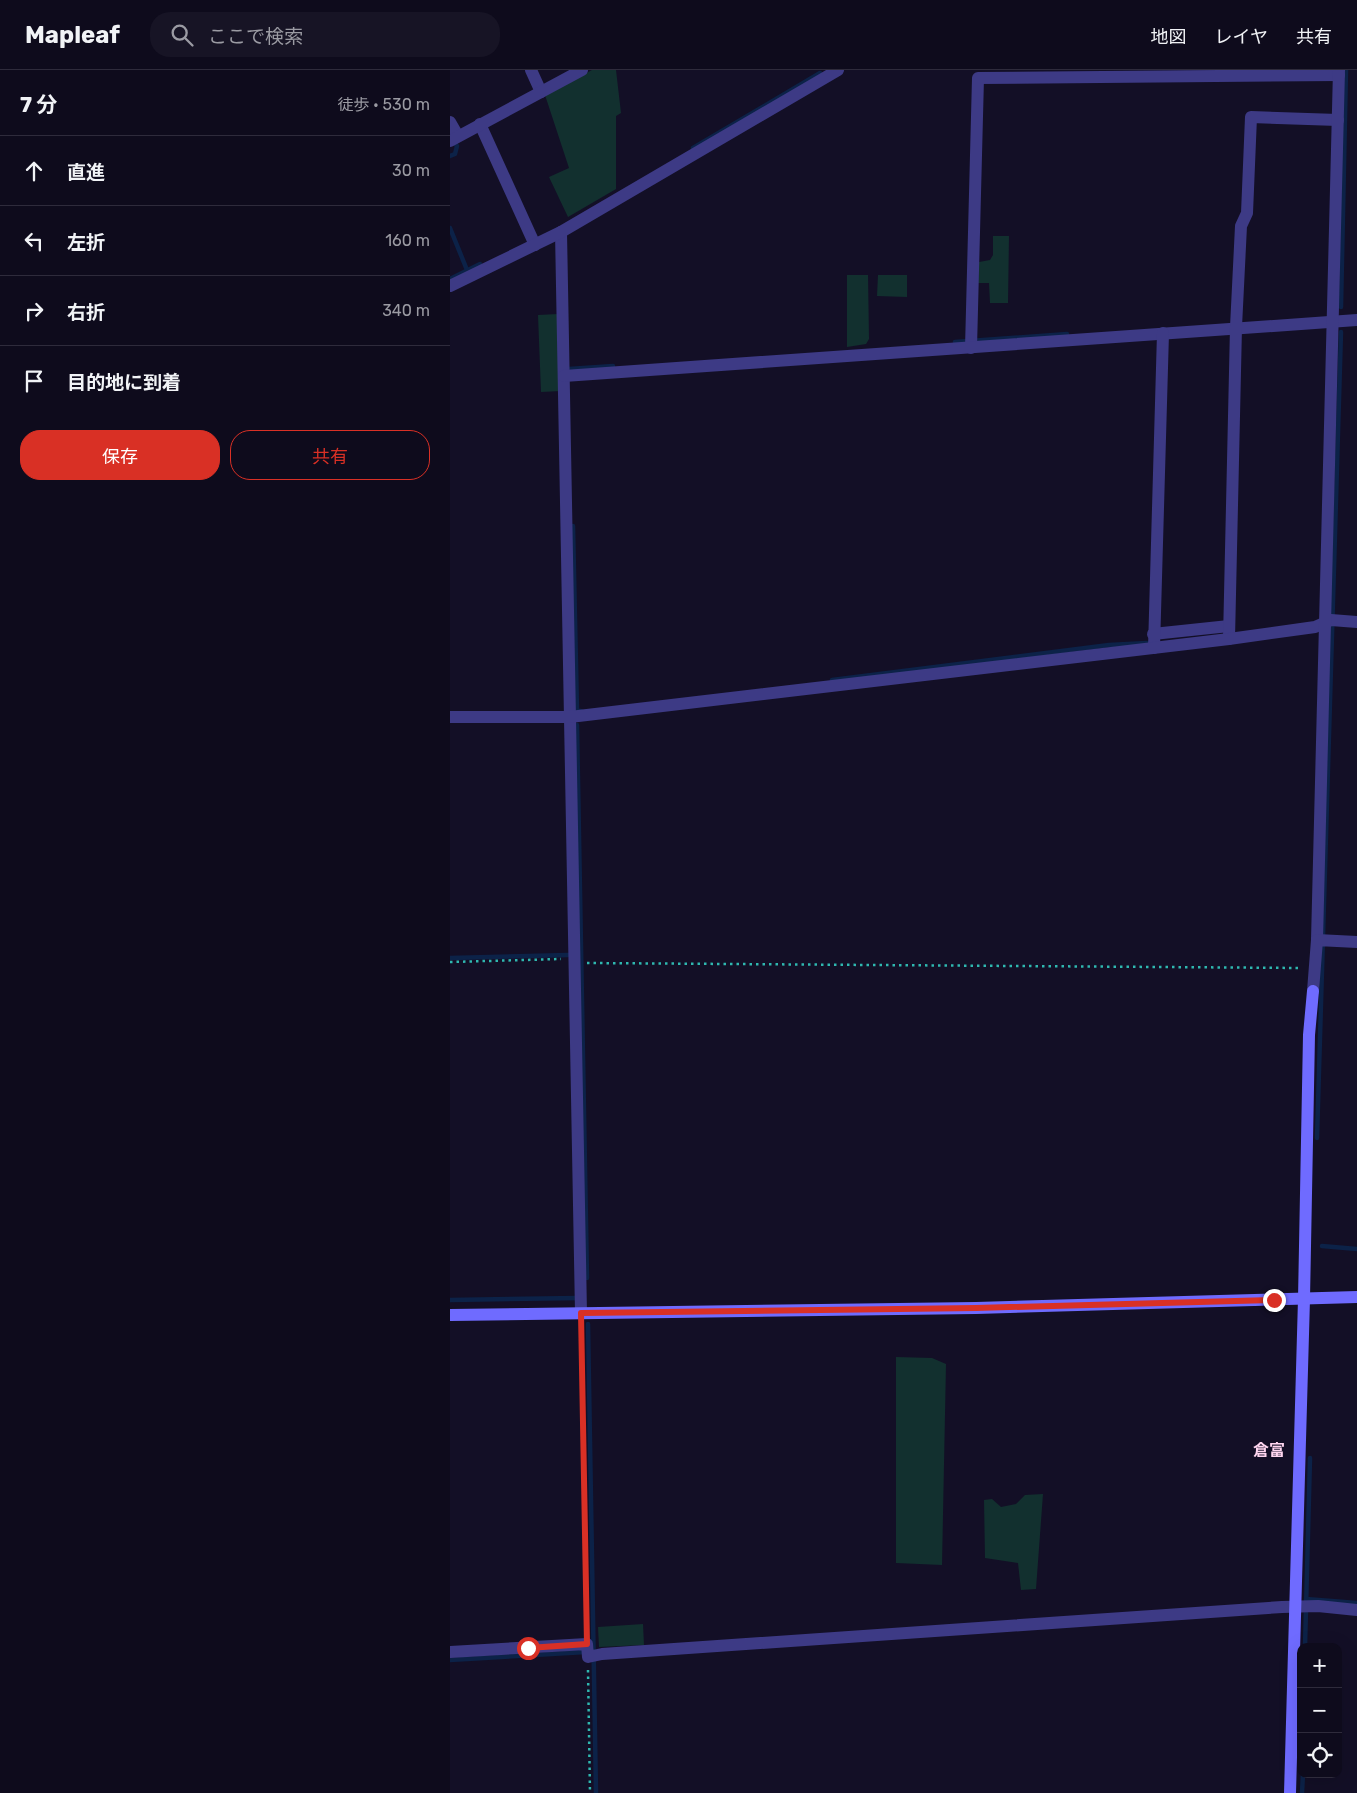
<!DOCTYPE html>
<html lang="ja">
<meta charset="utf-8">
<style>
body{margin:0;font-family:Rubik,"Noto Sans JP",sans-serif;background:#171425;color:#f1f3f6}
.controls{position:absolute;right:15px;bottom:15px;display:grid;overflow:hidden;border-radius:10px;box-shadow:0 5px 20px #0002}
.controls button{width:45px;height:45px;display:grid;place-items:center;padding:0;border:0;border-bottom:1px solid #2e2b3b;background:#0e0b1c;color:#f1f3f6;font:25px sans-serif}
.stop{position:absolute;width:15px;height:15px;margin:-11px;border:4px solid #d93025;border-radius:50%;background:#fff}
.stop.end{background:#d93025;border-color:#fff;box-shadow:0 1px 5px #0008}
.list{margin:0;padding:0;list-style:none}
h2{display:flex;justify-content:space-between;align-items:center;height:65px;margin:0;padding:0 20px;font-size:21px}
h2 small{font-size:16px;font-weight:400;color:#9b9ba3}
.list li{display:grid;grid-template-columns:32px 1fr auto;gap:15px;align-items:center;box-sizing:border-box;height:70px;padding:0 20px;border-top:1px solid #2e2b3b}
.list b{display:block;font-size:19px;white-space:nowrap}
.list em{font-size:16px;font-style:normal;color:#9b9ba3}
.actions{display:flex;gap:10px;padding:15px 20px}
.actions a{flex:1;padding:11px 0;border:1px solid #d93025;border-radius:20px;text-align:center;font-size:18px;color:#d93025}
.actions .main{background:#d93025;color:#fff}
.icon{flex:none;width:28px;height:28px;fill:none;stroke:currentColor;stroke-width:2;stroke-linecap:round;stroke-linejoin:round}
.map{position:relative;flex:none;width:907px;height:1723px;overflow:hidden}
header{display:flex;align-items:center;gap:30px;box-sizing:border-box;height:70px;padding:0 25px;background:#0e0b1c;border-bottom:1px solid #2e2b3b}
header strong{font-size:24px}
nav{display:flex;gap:28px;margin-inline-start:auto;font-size:18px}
.search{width:350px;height:45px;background:#171425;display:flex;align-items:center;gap:12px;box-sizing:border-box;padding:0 18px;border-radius:20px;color:#9b9ba3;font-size:19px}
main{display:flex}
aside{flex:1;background:#0e0b1c}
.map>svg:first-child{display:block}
.green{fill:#12302f}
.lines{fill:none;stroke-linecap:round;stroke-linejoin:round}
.stream{stroke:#0c2248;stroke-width:4.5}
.path{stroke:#2fb8b0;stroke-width:2.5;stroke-dasharray:2.5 4;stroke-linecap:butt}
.street{stroke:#3d3a85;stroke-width:12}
.secondary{stroke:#6f6bff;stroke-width:12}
.route{stroke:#d93025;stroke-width:6}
.labels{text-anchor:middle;stroke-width:4;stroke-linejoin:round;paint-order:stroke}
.quarter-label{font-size:16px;font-weight:bold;fill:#ffd6f0;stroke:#130f26}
</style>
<header>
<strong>Mapleaf</strong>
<div class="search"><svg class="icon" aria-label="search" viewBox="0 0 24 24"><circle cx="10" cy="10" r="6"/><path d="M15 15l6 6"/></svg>ここで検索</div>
<nav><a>地図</a><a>レイヤ</a><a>共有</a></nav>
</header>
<main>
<aside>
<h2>7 分<small>徒歩 · 530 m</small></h2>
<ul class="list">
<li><svg class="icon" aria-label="ahead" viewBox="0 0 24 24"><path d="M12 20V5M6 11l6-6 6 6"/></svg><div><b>直進</b></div><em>30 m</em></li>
<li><svg class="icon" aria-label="left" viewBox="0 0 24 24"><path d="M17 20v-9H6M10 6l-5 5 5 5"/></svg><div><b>左折</b></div><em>160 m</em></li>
<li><svg class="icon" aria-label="right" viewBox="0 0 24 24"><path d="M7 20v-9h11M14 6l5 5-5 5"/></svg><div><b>右折</b></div><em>340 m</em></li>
<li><svg class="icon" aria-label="arrive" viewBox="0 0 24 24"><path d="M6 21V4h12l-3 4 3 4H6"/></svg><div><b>目的地に到着</b></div></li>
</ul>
<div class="actions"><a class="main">保存</a><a>共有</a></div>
</aside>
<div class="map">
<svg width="907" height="1723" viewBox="0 0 907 1723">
<rect width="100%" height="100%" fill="#130f26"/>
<g class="green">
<path d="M142,0h24l5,43 -5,3v73l-48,28 -19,-40 20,-9 -24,-73z"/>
<path d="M543,166h16l-1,67h-18l-1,-20h-11l1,-21 11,-2 3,-5z"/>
<path d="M397,205h21l1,64 -3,5 -19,3z"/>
<path d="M428,205h29v22l-30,-1z"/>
<path d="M108,244l3,77 -20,1 -3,-77z"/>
<path d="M446,1287l36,1 14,6 -4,201 -46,-2z"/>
<path d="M593,1424l-7,95 -15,1 -3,-27 -33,-5 -1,-58 8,-1 9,8 15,-3 9,-9z"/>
<path d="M193,1554l1,21 -45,2 -1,-20z"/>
</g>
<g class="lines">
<g class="stream">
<path d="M243,78l127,-75"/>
<path d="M0,86l5,-2 2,-8 -2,-3"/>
<path d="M0,158l17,42"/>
<path d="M0,209l30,-15"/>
<path d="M891,237l5,-237"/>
<path d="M505,272l112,-8"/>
<path d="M119,299l44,-3"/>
<path d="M123,456l4,185h4"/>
<path d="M382,610l277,-35 38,-2"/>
<path d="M127,655l10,553"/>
<path d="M0,888l118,-3"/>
<path d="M867,1068l24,-806"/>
<path d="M872,1176l35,3"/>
<path d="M0,1230l128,-2"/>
<path d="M138,1254l8,469"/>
<path d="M856,1529l51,4"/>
<path d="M855,1577l5,-189"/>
<path d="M0,1590l136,-8"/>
<path d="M852,1723l1,-19"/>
</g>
<g class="path">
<path d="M0,892l111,-3"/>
<path d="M137,893l714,5"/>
<path d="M132,1255l5,307"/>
<path d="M138,1600l2,123"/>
</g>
<g class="street">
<path d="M81,0l10,22"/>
<path d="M0,52l8,14"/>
<path d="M30,54l55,121"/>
<path d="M0,71l132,-71"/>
<path d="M111,162l20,1081"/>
<path d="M0,216l111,-54 277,-162"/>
<path d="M521,278l7,-270 361,-3"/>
<path d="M114,306l793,-56"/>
<path d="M703,564l76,-8"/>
<path d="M779,569l7,-312 5,-101 6,-13 4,-96 87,3"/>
<path d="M704,578l9,-315"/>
<path d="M0,647h120l659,-78 86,-12 16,-7 26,2"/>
<path d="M867,870l22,-870"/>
<path d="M863,921l4,-51 40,2"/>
<path d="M0,1582l137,-8 1,13 14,-3 680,-47 36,-1 39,4"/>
</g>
<g class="secondary">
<path d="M0,1245l526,-7 381,-11"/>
<path d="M840,1723l14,-494 5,-264 4,-44"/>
</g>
</g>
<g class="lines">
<path class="route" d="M78,1578l59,-4 -6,-331 395,-5 298,-8"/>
</g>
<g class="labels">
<g class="quarter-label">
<text x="819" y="1386">倉富</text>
</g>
</g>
</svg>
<div class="controls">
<button>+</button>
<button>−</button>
<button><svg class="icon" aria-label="locate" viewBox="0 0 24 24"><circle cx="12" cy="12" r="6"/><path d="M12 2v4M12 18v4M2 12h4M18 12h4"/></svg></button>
</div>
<div class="stop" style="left:78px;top:1578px"></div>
<div class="stop end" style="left:824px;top:1230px"></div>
</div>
</main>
